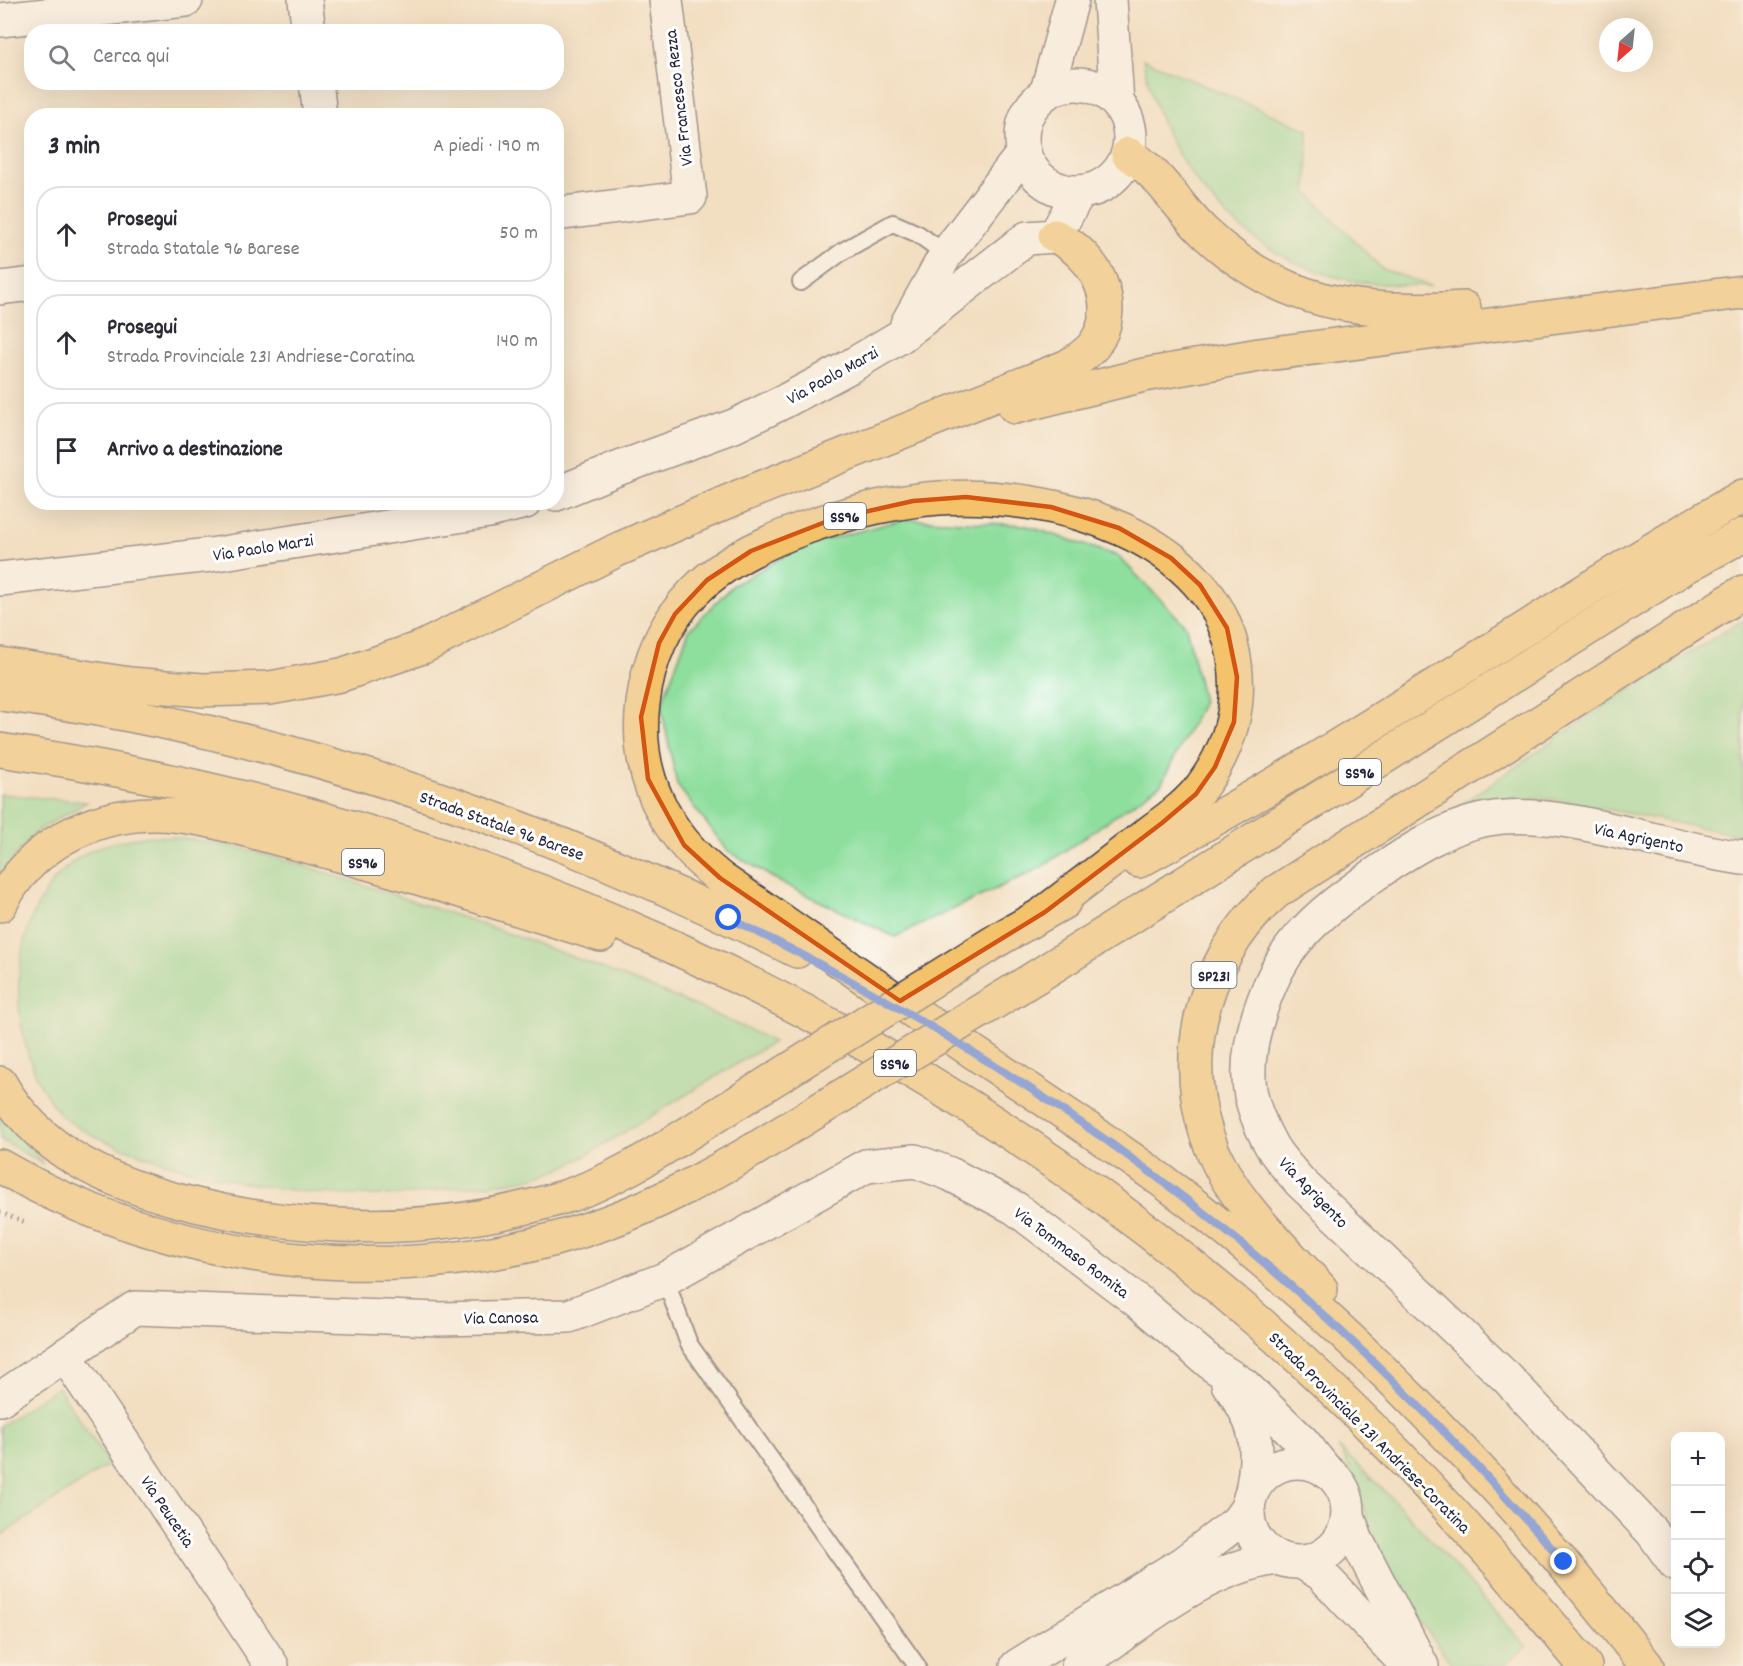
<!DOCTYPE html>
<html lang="it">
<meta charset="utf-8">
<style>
body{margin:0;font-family:Dekko,sans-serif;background:#f7f7f7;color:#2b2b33}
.controls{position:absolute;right:18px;bottom:18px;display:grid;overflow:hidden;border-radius:12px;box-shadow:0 6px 24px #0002}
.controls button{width:54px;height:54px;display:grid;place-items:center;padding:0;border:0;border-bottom:2px solid #e1e1e2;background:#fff;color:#2b2b33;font:30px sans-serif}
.compass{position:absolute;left:1599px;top:18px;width:54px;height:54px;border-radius:50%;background:#fff;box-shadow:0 6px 24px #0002;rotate:207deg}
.stop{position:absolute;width:18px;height:18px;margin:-14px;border:4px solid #2563eb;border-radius:50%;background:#fff}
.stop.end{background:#2563eb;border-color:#fff;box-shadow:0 2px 6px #0008}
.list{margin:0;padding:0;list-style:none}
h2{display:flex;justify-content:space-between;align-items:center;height:78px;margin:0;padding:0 24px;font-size:26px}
h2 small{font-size:20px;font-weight:400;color:#7c7c81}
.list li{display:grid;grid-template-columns:39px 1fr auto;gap:18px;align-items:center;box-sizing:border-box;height:96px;margin:0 12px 12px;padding:0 12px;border:2px solid #e1e1e2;border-radius:24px}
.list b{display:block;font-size:22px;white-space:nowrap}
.list p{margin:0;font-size:20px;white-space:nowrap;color:#7c7c81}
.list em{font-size:20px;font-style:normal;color:#7c7c81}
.icon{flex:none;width:33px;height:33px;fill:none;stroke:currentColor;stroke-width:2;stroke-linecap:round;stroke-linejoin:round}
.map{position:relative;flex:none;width:1743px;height:1666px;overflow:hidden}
.search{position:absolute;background:#fff;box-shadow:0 6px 24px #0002;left:24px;top:24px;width:540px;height:66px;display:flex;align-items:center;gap:15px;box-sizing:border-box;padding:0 21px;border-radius:24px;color:#7c7c81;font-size:22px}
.panel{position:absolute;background:#fff;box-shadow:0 6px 24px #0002;left:24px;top:108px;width:540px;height:402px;border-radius:24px}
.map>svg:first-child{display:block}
.green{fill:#8ede9d;stroke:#58806c;stroke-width:1.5}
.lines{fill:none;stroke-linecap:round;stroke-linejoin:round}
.service-casing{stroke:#413e4f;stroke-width:20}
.minor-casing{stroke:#413e4f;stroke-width:36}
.tertiary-casing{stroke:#413e4f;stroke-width:36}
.primary-casing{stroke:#413e4f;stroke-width:36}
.path{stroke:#413e4f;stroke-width:4;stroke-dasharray:1.5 4.5;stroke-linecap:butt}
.service{stroke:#fff;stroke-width:16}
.minor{stroke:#fff;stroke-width:33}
.tertiary{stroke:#fff;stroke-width:33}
.primary{stroke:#f3c26a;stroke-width:33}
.primary-bridge-casing{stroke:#413e4f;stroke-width:36;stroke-linecap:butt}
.primary-bridge{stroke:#f3c26a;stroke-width:33}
.route{stroke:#2563eb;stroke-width:8}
.marked{fill:none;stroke:#d45411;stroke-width:4.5;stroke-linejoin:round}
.labels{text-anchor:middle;stroke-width:6;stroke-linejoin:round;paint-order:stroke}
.shield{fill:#fff;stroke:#646476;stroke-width:1.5}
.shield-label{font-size:16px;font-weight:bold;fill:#22223b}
.street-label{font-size:18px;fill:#22223b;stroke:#fff}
</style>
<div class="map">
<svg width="1743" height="1666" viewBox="0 0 1743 1666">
<rect width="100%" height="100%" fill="#fff"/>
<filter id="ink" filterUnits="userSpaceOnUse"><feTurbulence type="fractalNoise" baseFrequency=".0167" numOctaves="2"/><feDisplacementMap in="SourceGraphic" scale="12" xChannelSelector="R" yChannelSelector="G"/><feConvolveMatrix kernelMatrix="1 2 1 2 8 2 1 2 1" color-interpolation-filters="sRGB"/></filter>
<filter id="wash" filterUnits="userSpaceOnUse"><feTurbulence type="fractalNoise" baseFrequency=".008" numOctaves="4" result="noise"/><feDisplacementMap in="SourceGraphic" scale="24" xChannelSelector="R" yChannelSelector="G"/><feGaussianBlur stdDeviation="1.35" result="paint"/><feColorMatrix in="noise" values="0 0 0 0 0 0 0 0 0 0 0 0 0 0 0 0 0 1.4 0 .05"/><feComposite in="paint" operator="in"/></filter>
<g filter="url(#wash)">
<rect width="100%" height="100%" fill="#f2dfc1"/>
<g class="green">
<path d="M1143,59l165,71 -1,62 75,77 49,17c-28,-1 -55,-1 -82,-6 -108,-22 -187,-115 -206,-221z"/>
<path d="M905,519l119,6 94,31 68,70 17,76 -42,82 -121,84 -145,69 -113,-54 -54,-32 -51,-66 -16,-79 28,-76 44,-45 70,-39z"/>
<path d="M1743,620v216l-189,-37 -44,-1 -64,17 151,-105z"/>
<path d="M0,794l87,8 -50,29 -37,43z"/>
<path d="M150,836c80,2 162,32 238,57 82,26 163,55 244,87 48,19 95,38 141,62l-193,117c-46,24 -69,23 -119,28 -16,2 -33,6 -50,7 -91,6 -185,-9 -271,-40 -26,-9 -56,-20 -78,-38 -62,-69 -62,-219 30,-266 18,-8 38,-11 58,-14z"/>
<path d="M0,1114l43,50 -43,-25z"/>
<path d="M58,1387l51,77 -109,72v-110z"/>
<path d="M1338,1447l56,53 133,147 -24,19h-50c-23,-33 -51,-66 -70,-103 -18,-38 -22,-81 -45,-116z"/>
</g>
</g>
<g filter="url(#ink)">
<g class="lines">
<defs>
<g id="service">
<path d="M801,282l42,-31 50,-28 25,11 28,20"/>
<path d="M665,1279l24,65 228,322"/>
</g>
<g id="minor">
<path d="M305,0l4,32"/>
<path d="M316,82l4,34"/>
<path d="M556,214l134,-17 -24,-197"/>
<path d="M0,288l32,-4"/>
<path d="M65,1355l207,311"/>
<path d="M1228,1384c29,38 33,61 24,107"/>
<path d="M0,1399l135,-91 305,11 129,-3 96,-37 201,-113 49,-5 35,13 65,34 125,95 74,63 30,19 59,57 23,29"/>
<circle cx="1298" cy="1512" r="50"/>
<path d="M1348,1516l8,23 66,127"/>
<path d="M1303,1563l18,11 87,92"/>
<path d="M1676,1565l-24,-33 -145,-154 -207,-196c-9,-11 -21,-23 -28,-35 -11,-19 -23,-47 -23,-69 -2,-42 21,-107 49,-139 22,-26 49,-45 76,-64 33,-23 73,-49 114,-56 76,-13 177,30 255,39"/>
<path d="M1017,1666l166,-103 54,-41 10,-14"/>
<path d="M1078,1666c61,-41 124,-98 200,-108"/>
</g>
<g id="tertiary">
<path d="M1110,0l7,102"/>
<path d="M0,20l186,-20"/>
<circle cx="1076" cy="138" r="54"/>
<path d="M1047,91l25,-91"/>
<path d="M907,324l39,-70 78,-102"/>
<path d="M556,494l61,-25 117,-43 49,-24 66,-35 52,-31 126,-98 28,-2 24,-44"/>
<path d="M0,579l210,-24 279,-44 36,-9"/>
</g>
<g id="primary">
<path d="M1128,154c31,18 50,53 76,78 78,74 158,82 260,76"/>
<path d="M1015,407l129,-32 115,-20 484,-63"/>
<path d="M0,664l130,20 73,6 67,-2 71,-13 82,-28 194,-97 126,-55 325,-129c9,-6 19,-12 26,-21 29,-40 1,-91 -39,-109"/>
<path d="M0,694c277,36 548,132 797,257"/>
<path d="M0,750c467,69 904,263 1261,574 118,104 225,220 324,342"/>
<path d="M1139,861c207,-111 400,-248 604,-365"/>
<path d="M0,905c29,-58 89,-90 153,-91 45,0 90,16 134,27 106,27 210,62 314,94"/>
<path d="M1045,912c31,-24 62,-47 93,-71 22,-17 47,-33 64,-55 27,-37 39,-77 33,-122 -17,-131 -186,-173 -296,-166 -74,5 -193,40 -245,94 -30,31 -46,69 -51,111 -9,72 22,131 77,175 83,57 165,115 249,171 78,53 157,103 232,161 167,133 314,288 446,456"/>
<path d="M999,939l65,-37"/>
<path d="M1036,977l649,-410 58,-32"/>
<path d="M0,1083c38,68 108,99 180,118 124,33 258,34 381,-3 59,-18 112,-56 164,-88"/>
<path d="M0,1166c178,103 410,128 605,57 53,-19 102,-46 150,-74"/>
<path d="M1321,1289c-33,-37 -75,-75 -99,-119 -51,-94 -25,-209 54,-278l467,-300"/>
</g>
</defs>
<use href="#service" class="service-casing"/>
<use href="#minor" class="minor-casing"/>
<use href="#tertiary" class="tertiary-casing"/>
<use href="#primary" class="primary-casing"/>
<path class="path" d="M0,1212l26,11"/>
<use href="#service" class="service"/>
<use href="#minor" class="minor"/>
<use href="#tertiary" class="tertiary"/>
<use href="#primary" class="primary"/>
<defs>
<g id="primary-bridge">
<path d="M725,1110l274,-171"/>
<path d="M755,1149l281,-172"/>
</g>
</defs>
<use href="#primary-bridge" class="primary-bridge-casing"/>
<use href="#primary-bridge" class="primary-bridge"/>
</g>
</g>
<g class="lines" filter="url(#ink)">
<path class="route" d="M729,918c166,81 325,178 471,292 133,105 253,225 364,352"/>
</g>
<path d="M0 0H1743V1666H0ZM966,497l85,10 68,21 52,30 29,27 27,43 10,49 -3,45 -19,45 -19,27 -34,29 -117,89 -145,89 -180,-123 -36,-33 -36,-66 -7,-62 18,-74 16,-29 32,-34 44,-29 82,-32 80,-18z" fill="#f2dfc1" fill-opacity=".55" fill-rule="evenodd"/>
<path class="marked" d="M966,497l85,10 68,21 52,30 29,27 27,43 10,49 -3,45 -19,45 -19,27 -34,29 -117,89 -145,89 -180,-123 -36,-33 -36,-66 -7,-62 18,-74 16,-29 32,-34 44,-29 82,-32 80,-18z"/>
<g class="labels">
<g class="shield">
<rect x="824" y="503" width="42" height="26" rx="4.5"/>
<rect x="1339" y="759" width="42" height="26" rx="4.5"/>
<rect x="342" y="849" width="42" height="26" rx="4.5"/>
<rect x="1191.5" y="962" width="45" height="26" rx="4.5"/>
<rect x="874" y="1050" width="42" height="26" rx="4.5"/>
</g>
<g class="shield-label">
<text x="845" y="522">SS96</text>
<text x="1360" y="778">SS96</text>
<text x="363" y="868">SS96</text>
<text x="1214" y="981">SP231</text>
<text x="895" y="1069">SS96</text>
</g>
<g class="street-label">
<text transform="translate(678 98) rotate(-97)" y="6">Via Francesco Rezza</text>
<text transform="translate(832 375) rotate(-29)" y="6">Via Paolo Marzi</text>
<text transform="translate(263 547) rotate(-9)" y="6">Via Paolo Marzi</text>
<text transform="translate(502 825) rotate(20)" y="6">Strada Statale 96 Barese</text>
<text transform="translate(1639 837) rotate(12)" y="6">Via Agrigento</text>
<text transform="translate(1314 1192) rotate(46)" y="6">Via Agrigento</text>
<text transform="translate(1072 1252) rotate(37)" y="6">Via Tommaso Romita</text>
<text transform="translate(501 1317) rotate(-1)" y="6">Via Canosa</text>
<text transform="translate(1370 1432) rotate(45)" y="6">Strada Provinciale 231 Andriese-Coratina</text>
<text transform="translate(168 1511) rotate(56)" y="6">Via Peucetia</text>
</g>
</g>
</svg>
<div class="controls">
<button>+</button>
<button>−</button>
<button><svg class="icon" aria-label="locate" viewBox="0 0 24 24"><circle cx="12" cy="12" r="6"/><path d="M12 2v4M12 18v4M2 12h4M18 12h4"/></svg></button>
<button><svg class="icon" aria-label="layers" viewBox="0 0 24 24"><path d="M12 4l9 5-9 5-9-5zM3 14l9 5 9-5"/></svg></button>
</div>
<svg class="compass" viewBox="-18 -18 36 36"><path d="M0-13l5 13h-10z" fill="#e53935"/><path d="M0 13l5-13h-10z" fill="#7c7c81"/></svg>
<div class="stop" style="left:729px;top:918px"></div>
<div class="stop end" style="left:1564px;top:1562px"></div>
<div class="search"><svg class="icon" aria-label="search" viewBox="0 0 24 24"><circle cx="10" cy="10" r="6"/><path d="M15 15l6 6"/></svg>Cerca qui</div>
<section class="panel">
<h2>3 min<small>A piedi · 190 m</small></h2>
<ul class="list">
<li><svg class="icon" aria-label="ahead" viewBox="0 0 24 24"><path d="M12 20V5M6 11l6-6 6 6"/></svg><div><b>Prosegui</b><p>Strada Statale 96 Barese</p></div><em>50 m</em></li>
<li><svg class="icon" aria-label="ahead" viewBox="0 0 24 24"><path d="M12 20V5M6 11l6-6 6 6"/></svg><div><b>Prosegui</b><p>Strada Provinciale 231 Andriese-Coratina</p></div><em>140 m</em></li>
<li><svg class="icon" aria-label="arrive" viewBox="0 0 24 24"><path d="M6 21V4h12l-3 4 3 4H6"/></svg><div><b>Arrivo a destinazione</b></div></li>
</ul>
</section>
</div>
